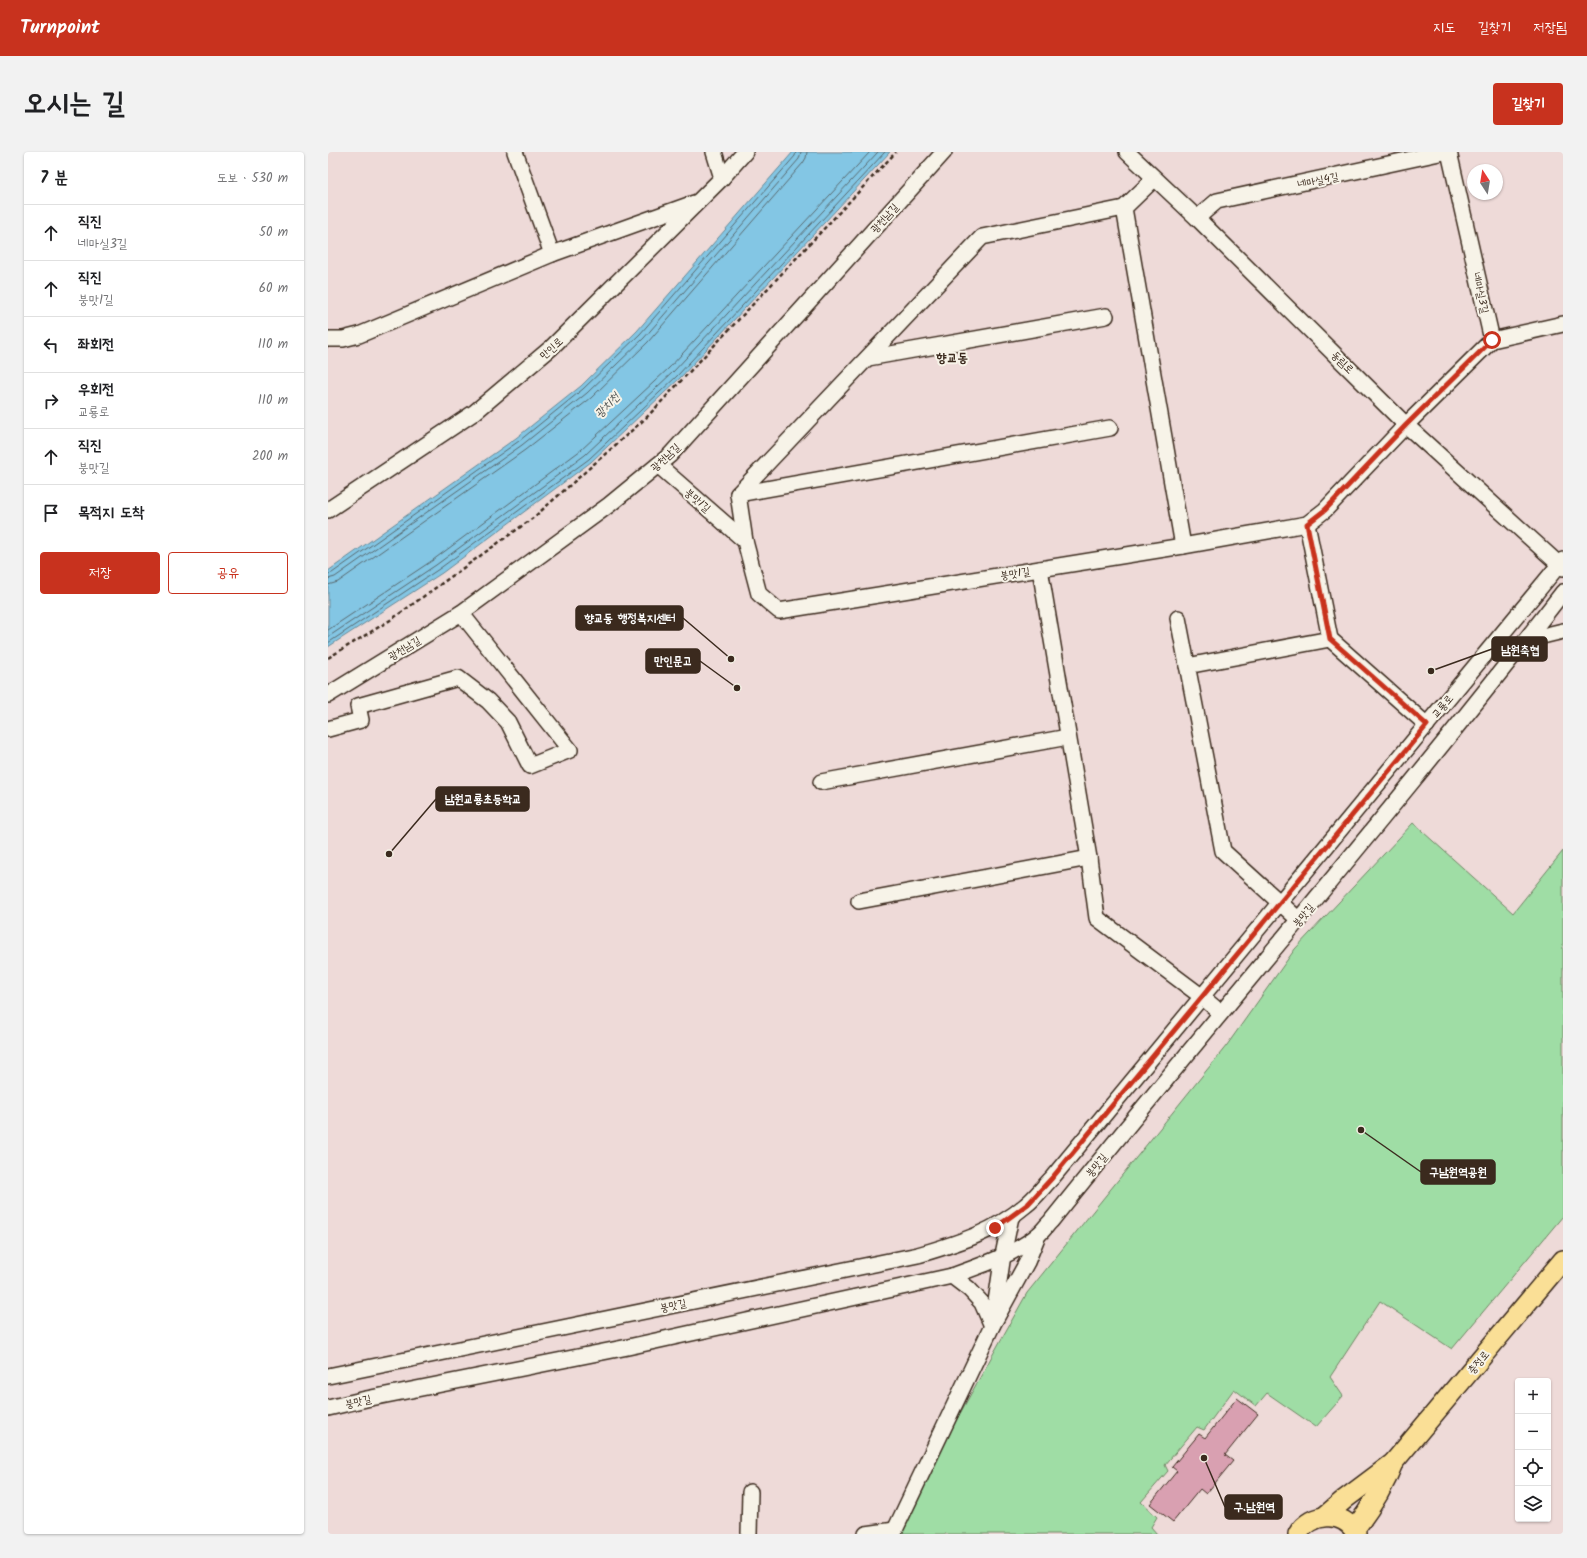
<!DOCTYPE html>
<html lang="ko">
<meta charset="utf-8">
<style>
body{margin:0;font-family:Kalam,"Poor Story",sans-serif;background:#f2f2f2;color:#202124}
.controls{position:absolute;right:12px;bottom:12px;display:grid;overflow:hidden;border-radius:4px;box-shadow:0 1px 3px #0004}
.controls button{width:36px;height:36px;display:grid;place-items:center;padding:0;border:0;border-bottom:1px solid #e0e0e0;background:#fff;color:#202124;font:20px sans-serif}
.compass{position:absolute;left:1139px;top:12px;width:36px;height:36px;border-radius:50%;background:#fff;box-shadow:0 1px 3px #0004;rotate:348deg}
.stop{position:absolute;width:12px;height:12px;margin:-9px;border:3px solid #c8321e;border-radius:50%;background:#fff}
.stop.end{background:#c8321e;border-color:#fff;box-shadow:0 1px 4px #0008}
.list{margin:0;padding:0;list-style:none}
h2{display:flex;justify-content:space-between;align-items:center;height:52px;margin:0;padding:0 16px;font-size:17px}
h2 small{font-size:13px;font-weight:400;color:#757577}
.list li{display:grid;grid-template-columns:26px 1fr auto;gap:12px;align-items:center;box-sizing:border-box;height:56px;padding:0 16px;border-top:1px solid #e0e0e0}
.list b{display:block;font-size:15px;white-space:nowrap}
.list p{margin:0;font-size:13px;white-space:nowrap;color:#757577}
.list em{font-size:13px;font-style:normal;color:#757577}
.actions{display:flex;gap:8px;padding:12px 16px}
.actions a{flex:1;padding:9px 0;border:1px solid #c8321e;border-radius:4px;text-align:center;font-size:14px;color:#c8321e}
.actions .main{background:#c8321e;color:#fff}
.icon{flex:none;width:22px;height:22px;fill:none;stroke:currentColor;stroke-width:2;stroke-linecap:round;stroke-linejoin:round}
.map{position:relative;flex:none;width:1235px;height:1382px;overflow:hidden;border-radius:4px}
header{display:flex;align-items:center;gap:24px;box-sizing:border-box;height:56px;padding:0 20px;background:#c8321e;color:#fff}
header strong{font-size:19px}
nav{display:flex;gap:22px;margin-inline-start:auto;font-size:14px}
.intro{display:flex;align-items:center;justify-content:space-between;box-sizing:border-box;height:96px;padding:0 24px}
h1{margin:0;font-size:28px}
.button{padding:10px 18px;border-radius:4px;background:#c8321e;color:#fff;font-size:14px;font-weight:700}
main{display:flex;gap:24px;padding:0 24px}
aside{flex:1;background:#fff;border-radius:4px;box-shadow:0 1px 3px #0004}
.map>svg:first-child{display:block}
.green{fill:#9fdda5;stroke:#6d8462}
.water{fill:#83c6e4;stroke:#668895}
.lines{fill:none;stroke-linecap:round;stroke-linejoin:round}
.shore{stroke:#58686d;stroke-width:1}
.building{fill:#d9a0b1;stroke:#3b2a1e}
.minor-casing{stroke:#3b2a1e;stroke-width:18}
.major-casing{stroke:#3b2a1e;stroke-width:22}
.path{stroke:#3b2a1e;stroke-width:2.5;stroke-dasharray:4 3;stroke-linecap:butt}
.minor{stroke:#f7f3e8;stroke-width:15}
.major{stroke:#fadf96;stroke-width:19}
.route{stroke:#c8321e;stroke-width:5}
.labels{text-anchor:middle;stroke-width:4;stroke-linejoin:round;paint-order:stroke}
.street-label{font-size:11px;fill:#3b2a1e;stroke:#f7f3e8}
.water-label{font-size:12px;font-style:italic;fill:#4d5150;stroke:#f7f3e8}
.quarter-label{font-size:13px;font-weight:bold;fill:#3b2a1e;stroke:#f7f3e8}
.leader{fill:none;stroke:#3b2a1e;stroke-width:1.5}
.callout-dot{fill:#3b2a1e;stroke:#f7f3e8;stroke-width:1.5}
.callout{fill:#3b2a1e;stroke:#3b2a1e;stroke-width:1.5}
.callout-label{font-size:12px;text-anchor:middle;font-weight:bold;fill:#fff}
</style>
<header>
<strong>Turnpoint</strong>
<nav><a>지도</a><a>길찾기</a><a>저장됨</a></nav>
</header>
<div class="intro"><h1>오시는 길</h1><a class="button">길찾기</a></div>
<main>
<aside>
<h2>7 분<small>도보 · 530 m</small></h2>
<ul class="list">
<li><svg class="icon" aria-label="ahead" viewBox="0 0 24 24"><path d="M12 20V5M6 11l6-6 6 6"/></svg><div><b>직진</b><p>네마실3길</p></div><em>50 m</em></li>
<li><svg class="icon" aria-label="ahead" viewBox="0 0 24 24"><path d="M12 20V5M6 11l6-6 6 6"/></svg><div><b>직진</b><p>붕맛1길</p></div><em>60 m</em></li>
<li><svg class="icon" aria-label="left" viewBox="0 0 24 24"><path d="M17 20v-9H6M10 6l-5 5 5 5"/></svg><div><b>좌회전</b></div><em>110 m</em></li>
<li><svg class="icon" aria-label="right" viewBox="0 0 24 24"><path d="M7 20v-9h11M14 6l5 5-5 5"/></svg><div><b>우회전</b><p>교룡로</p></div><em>110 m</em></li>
<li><svg class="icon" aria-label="ahead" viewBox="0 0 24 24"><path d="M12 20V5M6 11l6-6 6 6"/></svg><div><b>직진</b><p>붕맛길</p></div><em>200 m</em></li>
<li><svg class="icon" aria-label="arrive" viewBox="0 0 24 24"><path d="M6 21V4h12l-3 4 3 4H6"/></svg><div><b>목적지 도착</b></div></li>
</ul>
<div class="actions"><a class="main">저장</a><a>공유</a></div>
</aside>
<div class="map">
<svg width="1235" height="1382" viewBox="0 0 1235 1382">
<rect width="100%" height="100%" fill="#eedad8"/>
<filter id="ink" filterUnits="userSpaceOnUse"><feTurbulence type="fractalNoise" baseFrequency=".025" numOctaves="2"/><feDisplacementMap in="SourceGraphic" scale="8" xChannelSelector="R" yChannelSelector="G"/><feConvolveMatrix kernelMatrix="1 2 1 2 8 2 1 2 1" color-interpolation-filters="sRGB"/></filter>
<g filter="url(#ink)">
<path class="green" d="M1085,671l100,90 50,-62v365l-111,133 -72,-48 -50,76 13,19 -27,31 -49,-34 -11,13 -22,-17 -30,41 -7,-3 -32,38 3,6 -27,31 16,15 -6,10 6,7h-264l134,-241 200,-248 68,-96z"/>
<path class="water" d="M465,0h97l-210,226 -89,84 -149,111 -114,74v-76l188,-133 65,-52 56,-55z"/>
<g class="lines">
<g class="shore">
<path d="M0,422l4,-1 187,-132 64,-52 57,-55 155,-178 1,-4"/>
<path d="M0,427l7,-2 187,-132 65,-52 57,-55 155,-179 2,-7"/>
<path d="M0,433l10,-3 187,-132 66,-52 57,-56 155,-179 3,-5 1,-6"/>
<path d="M0,478l105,-70 148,-110 88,-82 201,-216"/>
<path d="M0,485l108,-72 149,-110 88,-83 205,-220"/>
<path d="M0,491l111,-74 150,-110 88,-83 208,-224"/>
</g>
</g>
<path class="building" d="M909,1246l21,16 -33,41 8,6 -27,33 -6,-5 -27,33 -23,-18 27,-33 -5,-4 27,-33 6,4z"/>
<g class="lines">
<defs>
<g id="minor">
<path d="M187,0l37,102"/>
<path d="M386,0l8,26"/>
<path d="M799,0l70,66 209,207 157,143"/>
<path d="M826,27l-30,29 59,338"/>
<path d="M869,66l20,-17 227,-49"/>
<path d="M0,187h15l16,-4 193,-81 142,-51"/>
<path d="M1164,188l71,-16"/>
<path d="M540,206l238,-42"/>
<path d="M330,313l87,76 14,53 20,17 404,-65 124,-22 18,-14 81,-85 86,-85 -43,-188"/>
<path d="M410,342l372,-66"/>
<path d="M0,358l147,-98 76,-64 171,-170 23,-26"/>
<path d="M979,372l23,115 97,86"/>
<path d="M417,389l-7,-47 244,-257 142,-29"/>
<path d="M712,417l49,289 8,60 104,78 20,17"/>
<path d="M850,466l45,233 76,69"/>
<path d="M1198,488l37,-9"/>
<path d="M859,514l143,-27"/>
<path d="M0,543l133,-82 148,-108 61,-50 274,-303"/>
<path d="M0,577l33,-9 -3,-14 100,-28 30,23 20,21 22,44 40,-16 -109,-137"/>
<path d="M493,630l247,-45"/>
<path d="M531,749l230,-43"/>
<path d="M624,1124l17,13 13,14 10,23"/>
<path d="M666,1163l9,-60 8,-38"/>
<path d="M0,1224l590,-121c40,-12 75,-22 108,-50 10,-8 17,-18 26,-27l511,-618"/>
<path d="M0,1256l38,-9 262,-52 324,-71c28,-10 63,-22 86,-41 5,-4 8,-9 13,-14 169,-211 347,-415 512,-629"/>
<path d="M421,1382l1,-42"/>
<path d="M538,1382l29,-4"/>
<path d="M565,1382l99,-208 35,-64 11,-27"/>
</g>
<g id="major">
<path d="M997,1364l20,-17 48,-36 170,-203"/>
<path d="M1026,1378c17,-22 29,-41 39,-67"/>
<path d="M970,1382c12,-22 47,-24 58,0"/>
</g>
</defs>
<use href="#minor" class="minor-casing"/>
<use href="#major" class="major-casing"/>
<path class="path" d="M0,506l64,-39 141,-101 114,-101 249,-265"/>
<use href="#minor" class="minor"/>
<use href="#major" class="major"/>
</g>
</g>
<g class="lines" filter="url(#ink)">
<path class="route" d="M667,1076l33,-24 24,-26 375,-453 -97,-86 -23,-115 18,-14 81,-85 86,-85"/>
</g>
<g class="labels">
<g class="street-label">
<text transform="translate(990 28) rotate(-12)" y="4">네마실4길</text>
<text transform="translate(556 66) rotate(-48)" y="4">광천남길</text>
<text transform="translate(1153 141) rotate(77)" y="4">네마실3길</text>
<text transform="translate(223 196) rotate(-42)" y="4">만인로</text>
<text transform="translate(1015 210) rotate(45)" y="4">동림로</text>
<text transform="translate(337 305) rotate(-43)" y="4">광천남길</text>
<text transform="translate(370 348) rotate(41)" y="4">붕맛1길</text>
<text transform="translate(687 421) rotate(-9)" y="4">붕맛1길</text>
<text transform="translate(76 496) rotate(-31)" y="4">광천남길</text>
<text transform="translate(1114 554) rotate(-50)" y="4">교룡로</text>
<text transform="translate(975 763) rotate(-51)" y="4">붕맛길</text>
<text transform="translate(768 1013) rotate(-51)" y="4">붕맛길</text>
<text transform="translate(345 1153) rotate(-12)" y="4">붕맛길</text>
<text transform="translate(1150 1210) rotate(-50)" y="4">충정로</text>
<text transform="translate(30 1249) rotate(-13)" y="4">붕맛길</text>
</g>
<g class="water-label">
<text transform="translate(279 253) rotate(-46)" y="4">광치천</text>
</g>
<g class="quarter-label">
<text x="624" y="210">향교동</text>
</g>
</g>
<path class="leader" d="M403 507L355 466M1103 519L1164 497M409 536L372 509M61 702L108 647M1033 978L1093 1020M876 1306L897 1355"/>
<g class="callout-dot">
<circle cx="403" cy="507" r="4"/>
<circle cx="1103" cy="519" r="4"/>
<circle cx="409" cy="536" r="4"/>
<circle cx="61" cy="702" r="4"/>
<circle cx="1033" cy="978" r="4"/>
<circle cx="876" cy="1306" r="4"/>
</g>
<g class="callout">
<rect x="248" y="454" width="107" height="24" rx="4"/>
<rect x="1164" y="485" width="55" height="24" rx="4"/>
<rect x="318" y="497" width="54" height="24" rx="4"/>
<rect x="108" y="635" width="93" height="24" rx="4"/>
<rect x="1093" y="1008" width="74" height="24" rx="4"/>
<rect x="897" y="1343" width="57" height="24" rx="4"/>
</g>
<g class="callout-label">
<text x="302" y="470">향교동 행정복지센터</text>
<text x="1192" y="502">남원축협</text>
<text x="345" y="513">만인문고</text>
<text x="155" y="651">남원교룡초등학교</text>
<text x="1130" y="1024">구남원역공원</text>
<text x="926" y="1359">구.남원역</text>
</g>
</svg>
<div class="controls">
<button>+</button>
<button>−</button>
<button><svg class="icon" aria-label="locate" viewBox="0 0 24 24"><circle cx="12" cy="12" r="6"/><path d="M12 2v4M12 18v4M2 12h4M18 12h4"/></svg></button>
<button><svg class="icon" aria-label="layers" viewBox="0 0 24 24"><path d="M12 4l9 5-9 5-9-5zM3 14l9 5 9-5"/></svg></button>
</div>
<svg class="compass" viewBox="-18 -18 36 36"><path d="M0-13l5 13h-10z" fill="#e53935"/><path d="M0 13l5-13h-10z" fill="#757577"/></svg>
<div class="stop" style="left:1164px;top:188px"></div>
<div class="stop end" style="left:667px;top:1076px"></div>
</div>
</main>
